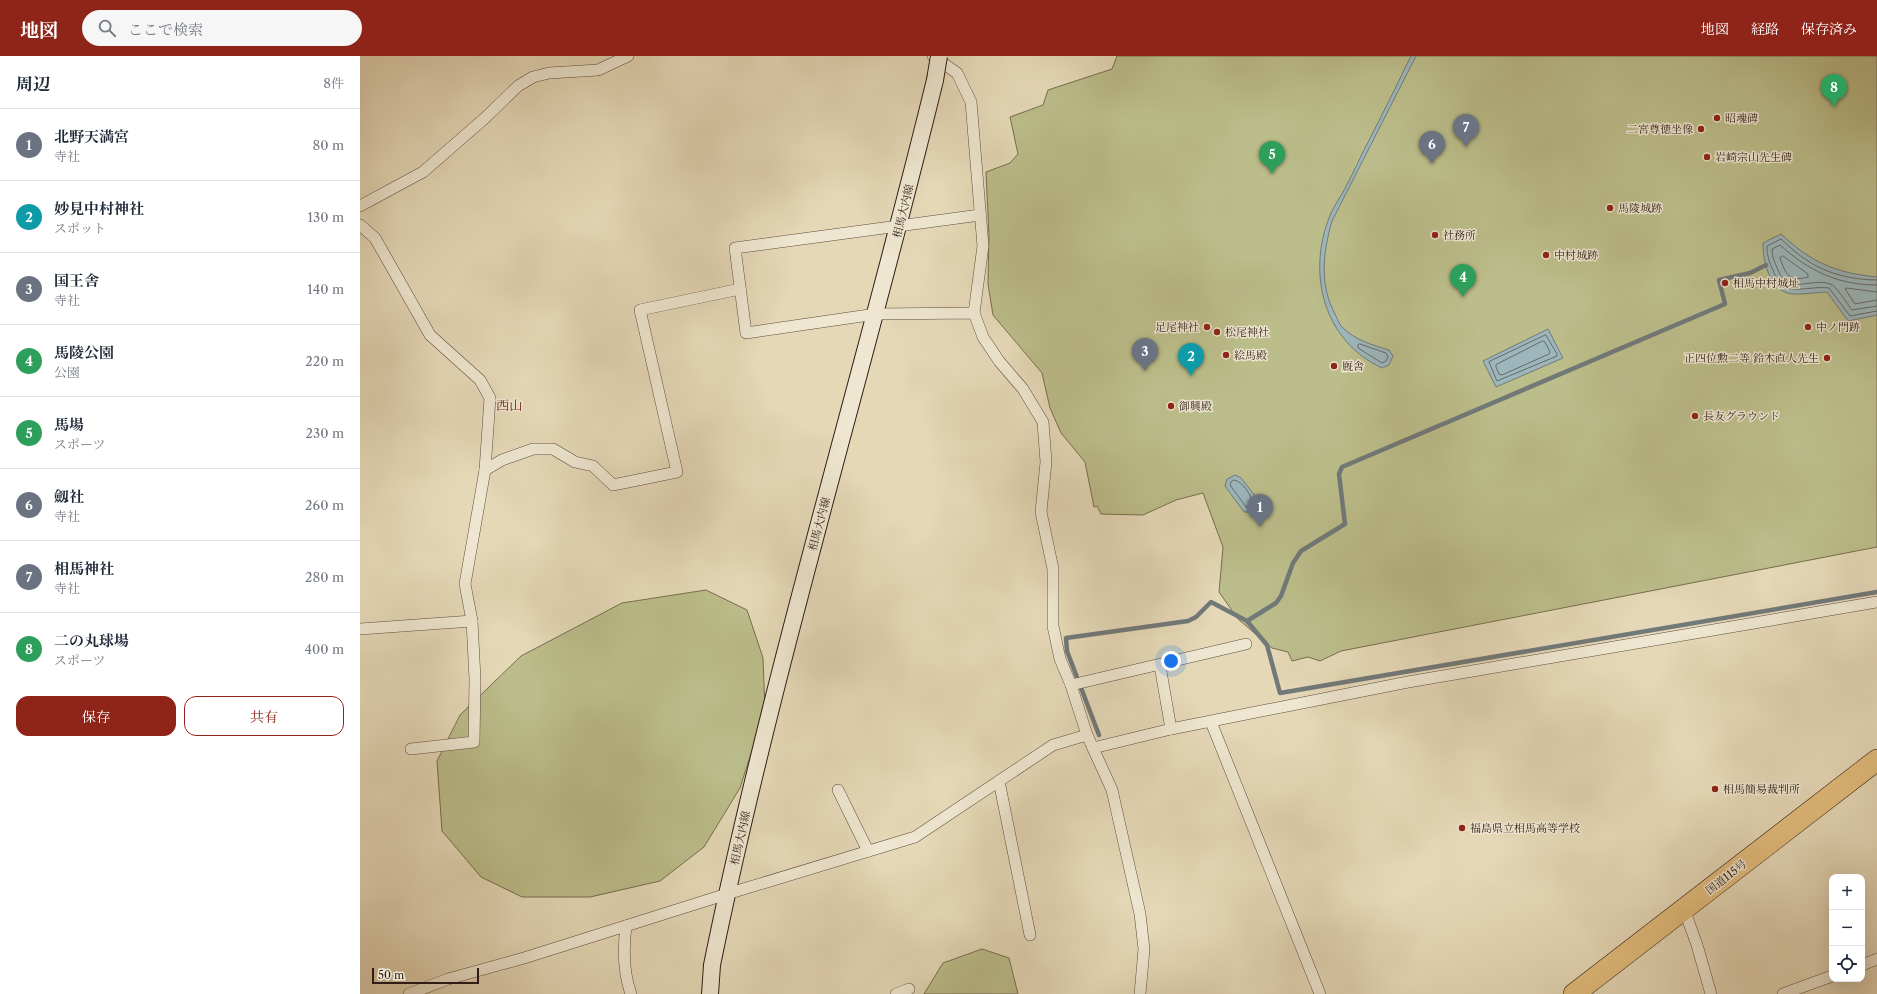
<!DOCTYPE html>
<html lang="ja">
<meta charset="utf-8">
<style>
body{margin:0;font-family:"Libre Caslon Text","Noto Serif JP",serif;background:#f6f6f7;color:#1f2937}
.controls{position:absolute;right:12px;bottom:12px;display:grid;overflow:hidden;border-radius:8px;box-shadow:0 4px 16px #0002}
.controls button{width:36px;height:36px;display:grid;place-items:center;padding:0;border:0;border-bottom:1px solid #e0e1e3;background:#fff;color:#1f2937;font:20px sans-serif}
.scale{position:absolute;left:12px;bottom:10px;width:107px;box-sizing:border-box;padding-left:4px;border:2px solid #301e16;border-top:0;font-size:11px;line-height:14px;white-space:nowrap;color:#301e16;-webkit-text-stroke:3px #eee6d0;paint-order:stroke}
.you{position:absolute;left:811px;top:605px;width:14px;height:14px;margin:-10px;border:3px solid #fff;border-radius:50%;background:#1a73e8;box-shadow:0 0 0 6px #1a73e833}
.badge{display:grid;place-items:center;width:26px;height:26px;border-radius:50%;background:#8f2418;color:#fff;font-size:13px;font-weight:700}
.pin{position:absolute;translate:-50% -33px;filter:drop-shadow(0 1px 2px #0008)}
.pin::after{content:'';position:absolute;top:21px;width:14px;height:12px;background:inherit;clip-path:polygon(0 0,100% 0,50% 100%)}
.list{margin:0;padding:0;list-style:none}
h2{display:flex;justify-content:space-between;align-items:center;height:52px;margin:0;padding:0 16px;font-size:17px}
h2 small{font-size:13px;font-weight:400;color:#747a83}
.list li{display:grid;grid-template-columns:26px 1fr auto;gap:12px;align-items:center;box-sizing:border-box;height:72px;padding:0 16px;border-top:1px solid #e0e1e3}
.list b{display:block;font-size:15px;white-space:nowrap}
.list p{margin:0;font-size:13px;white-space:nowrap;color:#747a83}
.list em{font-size:13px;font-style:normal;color:#747a83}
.actions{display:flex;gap:8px;padding:12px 16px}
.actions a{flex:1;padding:9px 0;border:1px solid #8f2418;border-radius:12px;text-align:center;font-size:14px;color:#8f2418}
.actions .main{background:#8f2418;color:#fff}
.icon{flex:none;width:22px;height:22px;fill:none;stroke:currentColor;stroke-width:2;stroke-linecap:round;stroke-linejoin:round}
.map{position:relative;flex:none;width:1517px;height:938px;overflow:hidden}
header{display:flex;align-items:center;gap:24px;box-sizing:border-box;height:56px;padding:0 20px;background:#8f2418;color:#fff}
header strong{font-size:19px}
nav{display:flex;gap:22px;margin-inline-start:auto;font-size:14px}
.search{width:280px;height:36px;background:#f6f6f7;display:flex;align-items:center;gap:10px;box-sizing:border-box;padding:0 14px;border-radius:22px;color:#747a83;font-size:15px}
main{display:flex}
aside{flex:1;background:#fff}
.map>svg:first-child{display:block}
.green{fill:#bbbd8a;stroke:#766e50}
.water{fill:#9cb6bb;stroke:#717979}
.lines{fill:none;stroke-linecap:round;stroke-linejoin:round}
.shore{stroke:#666a68;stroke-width:1}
.stream{stroke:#717979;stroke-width:4.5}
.street-casing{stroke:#5d4c3e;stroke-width:12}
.secondary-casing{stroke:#301e16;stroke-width:18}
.highway-casing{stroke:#301e16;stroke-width:22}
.street{stroke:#eee6d0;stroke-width:11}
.secondary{stroke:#eee6d0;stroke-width:16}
.highway{stroke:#e2bc7c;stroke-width:21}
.secondary-bridge-casing{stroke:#301e16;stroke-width:18;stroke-linecap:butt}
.secondary-bridge{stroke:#eee6d0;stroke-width:16}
.poi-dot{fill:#8f2418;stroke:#eee6d0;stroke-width:1.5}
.labels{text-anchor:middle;stroke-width:3;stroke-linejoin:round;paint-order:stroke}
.poi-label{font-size:11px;fill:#301e16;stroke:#eee6d0;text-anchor:start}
.street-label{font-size:11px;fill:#301e16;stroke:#eee6d0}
.quarter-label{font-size:13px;fill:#7a1f14;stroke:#eee6d0}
</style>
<header>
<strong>地図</strong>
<div class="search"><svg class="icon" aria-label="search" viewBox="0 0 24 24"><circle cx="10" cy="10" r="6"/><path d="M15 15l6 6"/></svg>ここで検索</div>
<nav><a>地図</a><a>経路</a><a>保存済み</a></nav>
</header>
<main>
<aside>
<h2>周辺<small>8件</small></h2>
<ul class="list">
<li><span class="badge" style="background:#6b7280">1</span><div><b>北野天満宮</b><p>寺社</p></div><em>80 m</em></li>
<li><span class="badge" style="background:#0f9aa8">2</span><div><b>妙見中村神社</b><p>スポット</p></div><em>130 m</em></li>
<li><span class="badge" style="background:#6b7280">3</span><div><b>国王舎</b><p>寺社</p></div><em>140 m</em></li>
<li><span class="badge" style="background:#2e9e5b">4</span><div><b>馬陵公園</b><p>公園</p></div><em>220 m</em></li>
<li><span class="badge" style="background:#2e9e5b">5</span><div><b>馬場</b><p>スポーツ</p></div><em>230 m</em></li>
<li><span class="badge" style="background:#6b7280">6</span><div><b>劔社</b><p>寺社</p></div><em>260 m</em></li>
<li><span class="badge" style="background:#6b7280">7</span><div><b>相馬神社</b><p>寺社</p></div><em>280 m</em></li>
<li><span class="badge" style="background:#2e9e5b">8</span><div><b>二の丸球場</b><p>スポーツ</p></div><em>400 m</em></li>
</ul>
<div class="actions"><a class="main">保存</a><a>共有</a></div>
</aside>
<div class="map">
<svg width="1517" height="938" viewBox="0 0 1517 938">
<rect width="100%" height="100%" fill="#e5d8b7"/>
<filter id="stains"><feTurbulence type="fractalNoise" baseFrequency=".005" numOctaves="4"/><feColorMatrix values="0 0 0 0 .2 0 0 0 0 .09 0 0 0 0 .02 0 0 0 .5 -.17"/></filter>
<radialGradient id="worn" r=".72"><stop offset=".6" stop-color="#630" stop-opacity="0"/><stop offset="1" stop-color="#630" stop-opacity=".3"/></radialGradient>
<g class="green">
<path d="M757,0h760v491l-536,104 -21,10 -12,-4 -16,4 -4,-9 -16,-4 -34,-29 -19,-27 4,-45 -20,-54 -27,7 -33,15 -42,-1 -4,-8 -3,1 -9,-45 -24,-29 -11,-25 -8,-35 -49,-58 -5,-31 1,-49 -3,-63 24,-9 8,-9 -8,-37 33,-12 5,-15 64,-21z"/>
<path d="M346,534l41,20 16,48 2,52 -25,78 -36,59 -44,34 -70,16h-68l-41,-20 -39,-46 -5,-70 23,-46 61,-59 101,-53z"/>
<path d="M622,893l27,9 9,36h-94l19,-31z"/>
</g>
<g class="water">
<path d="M1051,0h5l-84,165c-9,31 -13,63 3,93 2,4 4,10 7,13 13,13 30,18 47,23l4,6 -4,9 -7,3c-58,-27 -75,-93 -53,-150 3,-8 8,-16 13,-24 7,-13 14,-27 20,-40 17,-33 33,-65 49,-98z"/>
<path d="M1421,178c30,28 54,39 96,43v38l-29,6 -21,-29c-10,0 -31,4 -40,1 -19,-7 -24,-33 -24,-50z"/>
<path d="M1188,273l15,29 -67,29 -13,-26z"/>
<path d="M875,419l6,3 15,19 1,10 -5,5h-8l-19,-26 2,-7z"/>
</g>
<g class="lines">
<g class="shore">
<path d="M1423,200l25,18v3c-19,5 -22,-2 -28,-19z"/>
<path d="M1517,224c-23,0 -50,-6 -69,-19 -10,-6 -18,-14 -27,-22l-14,7c0,9 2,16 6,24 10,30 32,15 56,18l21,28 27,-5"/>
<path d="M1517,229c-39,0 -68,-14 -97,-40l-8,4c0,8 3,14 6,21 9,26 34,7 52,14 7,2 17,20 22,26l25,-4"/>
<path d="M1517,236l-30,-4 -2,1 10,15 22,-4"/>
<path d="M1186,279l11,19v2l-60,25 -8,-19z"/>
<path d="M1183,285l2,1 5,10 -1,2 -47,21 -3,-1 -3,-7v-2z"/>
<path d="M1000,288l26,9 2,4 -2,4 -4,2 -24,-15v-3z"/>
<path d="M874,424c9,1 18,16 19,25l-2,3 -5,-1 -16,-22 1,-3z"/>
</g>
<g class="stream">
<path d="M887,565l29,-18 5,-7 12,-33 8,-12 44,-27 -6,-50 3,-7 383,-163 -6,-24 31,-7 16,-8"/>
<path d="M739,679l-32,-84 -1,-13 122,-17 8,-4 15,-15 36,19 20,24 13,48 597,-101"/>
</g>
<defs>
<g id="street">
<path d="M573,0l24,17 14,29 12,144 -9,67"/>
<path d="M0,150l63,-34 62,-54 33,-32 15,-9 16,-4 49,-3 30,-14"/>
<path d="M620,159l-245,33 11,85 130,-19 98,-1 9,24 16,24 24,28 20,33 3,40 -5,50 12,57v57l7,33 11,26 16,50 25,55 28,124 4,35 -4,45"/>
<path d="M0,169l15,13 55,97 50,45 10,18 -5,72"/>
<path d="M0,573l112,-8"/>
<path d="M800,610l11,63"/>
<path d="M711,629l175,-41"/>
<path d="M851,666l109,272"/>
<path d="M733,692l78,-19 237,-47 469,-80"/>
<path d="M51,693l63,-7 1,-63 -3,-58 -7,-37 20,-114 17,-10 31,-11h20l22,13 18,4 20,19 64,-13 -37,-162 100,-21"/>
<path d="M639,725l31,154"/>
<path d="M478,734l30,61"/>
<path d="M1324,853l13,36 14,49"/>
<path d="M266,870c-3,24 -3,46 5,68"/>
<path d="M1502,909l15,-6"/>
<path d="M49,938l39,-15 76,-21 203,-64 188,-57 138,-92 34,-10"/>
<path d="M536,938l13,-5"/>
<path d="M1423,938l49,-18"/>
</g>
<path id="secondary" d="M350,938l2,-29c61,-298 151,-589 223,-885"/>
<path id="highway" d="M1214,938l303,-234"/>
</defs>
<use href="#street" class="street-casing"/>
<use href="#secondary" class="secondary-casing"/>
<use href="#highway" class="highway-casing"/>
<use href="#street" class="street"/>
<use href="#secondary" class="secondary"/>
<use href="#highway" class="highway"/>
<defs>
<path id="secondary-bridge" d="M575,24l4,-24"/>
</defs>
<use href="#secondary-bridge" class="secondary-bridge-casing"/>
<use href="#secondary-bridge" class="secondary-bridge"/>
</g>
<g class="poi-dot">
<circle cx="1357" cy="62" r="4"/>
<circle cx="1341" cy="73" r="4"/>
<circle cx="1347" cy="101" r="4"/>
<circle cx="1250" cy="152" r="4"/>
<circle cx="1075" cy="179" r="4"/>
<circle cx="1186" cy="199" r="4"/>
<circle cx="1365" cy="227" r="4"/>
<circle cx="847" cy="271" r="4"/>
<circle cx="1448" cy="271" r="4"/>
<circle cx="857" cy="276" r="4"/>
<circle cx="866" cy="299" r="4"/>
<circle cx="1467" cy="302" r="4"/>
<circle cx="974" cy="310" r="4"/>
<circle cx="811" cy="350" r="4"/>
<circle cx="1335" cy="360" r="4"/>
<circle cx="1355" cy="733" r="4"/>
<circle cx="1102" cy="772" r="4"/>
</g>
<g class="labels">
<g class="poi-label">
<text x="1365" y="66">昭魂碑</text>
<text x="1333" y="77" text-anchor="end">二宮尊徳坐像</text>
<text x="1355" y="105">岩崎宗山先生碑</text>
<text x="1258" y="156">馬陵城跡</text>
<text x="1083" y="183">社務所</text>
<text x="1194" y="203">中村城跡</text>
<text x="1373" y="231">相馬中村城址</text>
<text x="839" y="275" text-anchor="end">足尾神社</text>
<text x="1456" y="275">中ノ門跡</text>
<text x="865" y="280">松尾神社</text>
<text x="874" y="303">絵馬殿</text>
<text x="1459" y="306" text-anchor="end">正四位勲二等 鈴木直人先生</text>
<text x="982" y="314">厩舎</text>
<text x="819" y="354">御興殿</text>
<text x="1343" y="364">長友グラウンド</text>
<text x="1363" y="737">相馬簡易裁判所</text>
<text x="1110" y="776">福島県立相馬高等学校</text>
</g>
<g class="street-label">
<text transform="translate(543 155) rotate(-76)" y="4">相馬大内線</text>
<text transform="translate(459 468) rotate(-75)" y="4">相馬大内線</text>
<text transform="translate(380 782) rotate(-77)" y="4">相馬大内線</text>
<text transform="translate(1366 821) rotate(-38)" y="4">国道115号</text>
</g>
<g class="quarter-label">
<text x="149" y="354">西山</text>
</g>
</g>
<rect width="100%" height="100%" filter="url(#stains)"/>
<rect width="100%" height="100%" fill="url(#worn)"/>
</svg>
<div class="controls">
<button>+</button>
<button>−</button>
<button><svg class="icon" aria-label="locate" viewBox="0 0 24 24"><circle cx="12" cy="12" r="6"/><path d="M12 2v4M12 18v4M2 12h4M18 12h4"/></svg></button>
</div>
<div class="scale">50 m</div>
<div class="you"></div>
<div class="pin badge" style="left:900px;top:471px;background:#6b7280">1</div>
<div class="pin badge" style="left:831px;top:320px;background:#0f9aa8">2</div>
<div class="pin badge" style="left:785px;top:315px;background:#6b7280">3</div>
<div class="pin badge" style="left:1103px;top:241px;background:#2e9e5b">4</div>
<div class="pin badge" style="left:912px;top:118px;background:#2e9e5b">5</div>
<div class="pin badge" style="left:1072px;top:108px;background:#6b7280">6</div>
<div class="pin badge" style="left:1106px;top:91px;background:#6b7280">7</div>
<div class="pin badge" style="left:1474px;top:51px;background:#2e9e5b">8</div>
</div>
</main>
